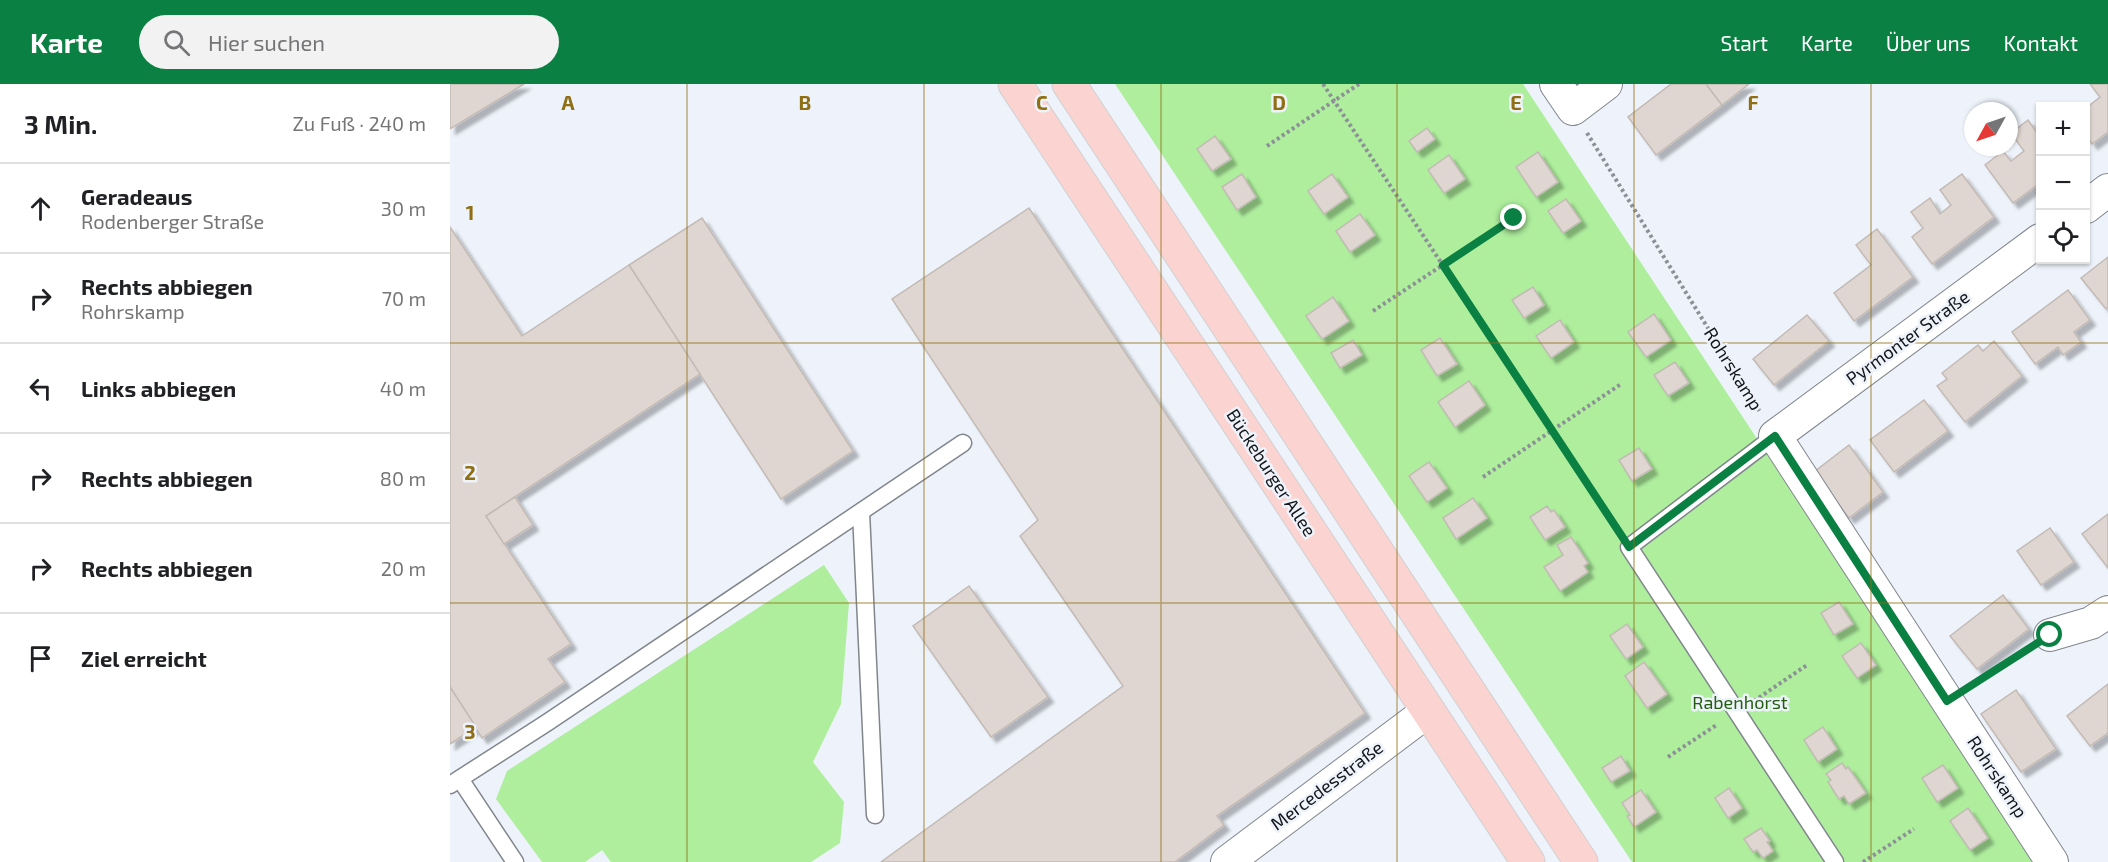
<!DOCTYPE html>
<html lang="de">
<meta charset="utf-8">
<style>
body{margin:0;font-family:"Exo 2",sans-serif;background:#f2f2f2;color:#202124}
.controls{position:absolute;right:18px;top:18px;display:grid;overflow:hidden;border-radius:0px;box-shadow:0 2px 4px #0004}
.controls button{width:54px;height:54px;display:grid;place-items:center;padding:0;border:0;border-bottom:2px solid #e0e0e0;background:#fff;color:#202124;font:30px sans-serif}
.compass{position:absolute;left:1514px;top:18px;width:54px;height:54px;border-radius:50%;background:#fff;box-shadow:0 2px 4px #0004;rotate:230deg}
.stop{position:absolute;width:18px;height:18px;margin:-14px;border:4px solid #0b8043;border-radius:50%;background:#fff}
.stop.end{background:#0b8043;border-color:#fff;box-shadow:0 2px 6px #0008}
.list{margin:0;padding:0;list-style:none}
h2{display:flex;justify-content:space-between;align-items:center;height:78px;margin:0;padding:0 24px;font-size:26px}
h2 small{font-size:20px;font-weight:400;color:#757577}
.list li{display:grid;grid-template-columns:39px 1fr auto;gap:18px;align-items:center;box-sizing:border-box;height:90px;padding:0 24px;border-top:2px solid #e0e0e0}
.list b{display:block;font-size:22px;white-space:nowrap}
.list p{margin:0;font-size:20px;white-space:nowrap;color:#757577}
.list em{font-size:20px;font-style:normal;color:#757577}
.icon{flex:none;width:33px;height:33px;fill:none;stroke:currentColor;stroke-width:2;stroke-linecap:round;stroke-linejoin:round}
.map{position:relative;flex:none;width:1658px;height:778px;overflow:hidden}
header{display:flex;align-items:center;gap:36px;box-sizing:border-box;height:84px;padding:0 30px;background:#0b8043;color:#fff}
header strong{font-size:28px}
nav{display:flex;gap:33px;margin-inline-start:auto;font-size:21px}
.search{width:420px;height:54px;background:#f2f2f2;display:flex;align-items:center;gap:15px;box-sizing:border-box;padding:0 21px;border-radius:33px;color:#757577;font-size:22px}
main{display:flex}
aside{flex:1;background:#fff}
.map>svg:first-child{display:block}
.green{fill:#aeee9d}
.building{fill:#dfd6d1;stroke:#c3bab5;stroke-width:1.5;filter:url(#shadow)}
.lines{fill:none;stroke-linecap:round;stroke-linejoin:round}
.service-casing{stroke:#81868d;stroke-width:19}
.minor-casing{stroke:#81868d;stroke-width:34}
.primary-casing{stroke:#d0d0d1;stroke-width:35}
.path{stroke:#8d9096;stroke-width:4;stroke-dasharray:3 3;stroke-linecap:butt}
.service{stroke:#fff;stroke-width:16}
.minor{stroke:#fff;stroke-width:32}
.primary{stroke:#fbd4d1;stroke-width:33}
.route{stroke:#0b8043;stroke-width:8}
.grid{fill:none;stroke:#8f6f13;stroke-width:1.5;stroke-opacity:0.55}
.labels{text-anchor:middle;stroke-width:5;stroke-linejoin:round;paint-order:stroke}
.street-label{font-size:18px;fill:#131518;stroke:#eef3fb}
.park-label{font-size:18px;fill:#235e0d;stroke:#eef3fb}
.grid-label{font-size:20px;text-anchor:middle;font-weight:bold;fill:#8f6f13;stroke:#eef3fb;stroke-width:5;stroke-linejoin:round;paint-order:stroke}
</style>
<header>
<strong>Karte</strong>
<div class="search"><svg class="icon" aria-label="search" viewBox="0 0 24 24"><circle cx="10" cy="10" r="6"/><path d="M15 15l6 6"/></svg>Hier suchen</div>
<nav><a>Start</a><a>Karte</a><a>Über uns</a><a>Kontakt</a></nav>
</header>
<main>
<aside>
<h2>3 Min.<small>Zu Fuß · 240 m</small></h2>
<ul class="list">
<li><svg class="icon" aria-label="ahead" viewBox="0 0 24 24"><path d="M12 20V5M6 11l6-6 6 6"/></svg><div><b>Geradeaus</b><p>Rodenberger Straße</p></div><em>30 m</em></li>
<li><svg class="icon" aria-label="right" viewBox="0 0 24 24"><path d="M7 20v-9h11M14 6l5 5-5 5"/></svg><div><b>Rechts abbiegen</b><p>Rohrskamp</p></div><em>70 m</em></li>
<li><svg class="icon" aria-label="left" viewBox="0 0 24 24"><path d="M17 20v-9H6M10 6l-5 5 5 5"/></svg><div><b>Links abbiegen</b></div><em>40 m</em></li>
<li><svg class="icon" aria-label="right" viewBox="0 0 24 24"><path d="M7 20v-9h11M14 6l5 5-5 5"/></svg><div><b>Rechts abbiegen</b></div><em>80 m</em></li>
<li><svg class="icon" aria-label="right" viewBox="0 0 24 24"><path d="M7 20v-9h11M14 6l5 5-5 5"/></svg><div><b>Rechts abbiegen</b></div><em>20 m</em></li>
<li><svg class="icon" aria-label="arrive" viewBox="0 0 24 24"><path d="M6 21V4h12l-3 4 3 4H6"/></svg><div><b>Ziel erreicht</b></div></li>
</ul>
</aside>
<div class="map">
<svg width="1658" height="778" viewBox="0 0 1658 778">
<defs>
<filter id="shadow"><feDropShadow dx="5.5" dy="5.5" stdDeviation="1.5" flood-color="#0004"/></filter>
</defs>
<rect width="100%" height="100%" fill="#eef3fb"/>
<g class="green">
<path d="M665,0h408l227,344 282,434h-400z"/>
<path d="M374,481l25,38 -8,101 -28,58 31,40 -4,41 -29,19h-200l-9,-12 -17,12h-43l-46,-63 11,-28z"/>
</g>
<g class="building">
<path d="M0,0h74l-74,45z"/>
<path d="M1221,0h35l16,21 -66,50 -28,-38z"/>
<path d="M1256,0h43l-27,21z"/>
<path d="M1640,0h18v48l-16,12 -6,-9v-27l14,-11z"/>
<path d="M1578,36l12,17v46l-27,20 -28,-38 18,-14 8,10 13,-10 -13,-18z"/>
<path d="M977,44l8,11 -18,13 -8,-11z"/>
<path d="M765,52l16,23 -19,12 -15,-22z"/>
<path d="M1088,68l20,30 -22,15 -20,-30z"/>
<path d="M999,71l16,24 -21,14 -16,-23z"/>
<path d="M792,90l14,23 -19,13 -15,-23z"/>
<path d="M882,90l16,23 -24,17 -16,-23z"/>
<path d="M1512,90l32,43 -62,47 -20,-27 11,-9 -12,-16 19,-14 10,16 11,-9 -11,-15z"/>
<path d="M1116,115l15,22 -18,12 -15,-22z"/>
<path d="M579,124l336,505 -148,103 7,9 -49,37h-294l242,-176 -103,-150 18,-16 -146,-221z"/>
<path d="M910,130l15,21 -25,17 -14,-21z"/>
<path d="M252,134l151,233 -72,48 -152,-234z"/>
<path d="M0,143l72,109 107,-71 71,109 -214,142 85,128 -23,15 17,23 -83,56 -32,-51z"/>
<path d="M1427,145l36,48 -59,44 -20,-28 37,-28 -15,-20z"/>
<path d="M1658,173v50l-2,2 -25,-31z"/>
<path d="M1083,203l11,18 -20,13 -12,-18z"/>
<path d="M1618,206l22,30 -16,12 7,10 -18,13 -5,-8 -23,17 -23,-32z"/>
<path d="M883,213l16,24 -27,18 -16,-23z"/>
<path d="M1204,230l17,26 -25,17 -18,-25z"/>
<path d="M1357,231l22,26 -55,44 -21,-26z"/>
<path d="M1110,236l14,22 -23,16 -15,-22z"/>
<path d="M990,254l17,26 -20,12 -16,-26z"/>
<path d="M903,256l9,15 -22,13 -9,-15z"/>
<path d="M1544,257l28,35 -57,46 -28,-36 10,-7 -5,-6 36,-28 5,6z"/>
<path d="M1225,278l14,21 -21,13 -14,-21z"/>
<path d="M1019,297l16,24 -30,22 -17,-25z"/>
<path d="M1474,316l24,31 -54,41 -24,-32z"/>
<path d="M1399,361l34,47 -34,26 -35,-46z"/>
<path d="M1189,364l13,21 -20,12 -13,-21z"/>
<path d="M979,378l18,26 -20,14 -18,-26z"/>
<path d="M65,413l18,28 -29,19 -18,-28z"/>
<path d="M1023,414l14,20 -31,21 -13,-21z"/>
<path d="M1097,422l4,6 3,-2 11,17 -20,13 -15,-23z"/>
<path d="M1658,430v54l-26,-34z"/>
<path d="M1600,444l24,34 -33,23 -24,-34z"/>
<path d="M1121,453l17,26 -4,3 4,6 -28,19 -16,-24 19,-12 -6,-10z"/>
<path d="M519,502l79,111 -57,40 -78,-111z"/>
<path d="M1553,511l26,34 -52,40 -27,-33z"/>
<path d="M1389,518l14,22 -19,11 -13,-22z"/>
<path d="M1177,540l16,23 -17,12 -16,-23z"/>
<path d="M1411,559l15,22 -19,13 -15,-22z"/>
<path d="M1194,578l23,32 -20,14 -22,-32z"/>
<path d="M1658,600v49l-18,13 -23,-30z"/>
<path d="M0,603l26,40 -26,17z"/>
<path d="M1566,606l40,59 -35,23 -40,-58z"/>
<path d="M1373,643l14,22 -19,13 -14,-22z"/>
<path d="M1171,672l9,15 -19,11 -9,-14z"/>
<path d="M1392,679l4,6 2,-2 18,26 -17,11 -5,-8 -5,3 -11,-17 3,-2 -5,-6z"/>
<path d="M1493,681l15,23 -21,14 -15,-24z"/>
<path d="M1279,704l13,20 -14,10 -13,-20z"/>
<path d="M1191,706l15,22 -22,15 -7,-11 3,-1 -8,-12z"/>
<path d="M1518,724l20,30 -18,12 -20,-29z"/>
<path d="M1311,744l9,13 -3,1 6,9 -10,7 -6,-8 -4,2 -9,-13z"/>
</g>
<g class="lines">
<defs>
<g id="service">
<path d="M1325,352l-146,111 206,315"/>
<path d="M411,428l14,303"/>
<path d="M10,695l55,83"/>
<path d="M0,701l98,-63 415,-279"/>
</g>
<g id="minor">
<path d="M1106,0l17,25 33,-25"/>
<path d="M1636,123l22,-17"/>
<path d="M1590,156l-265,196 277,426"/>
<path d="M1600,551l41,-12 17,-11"/>
<path d="M777,778l201,-151"/>
</g>
<g id="primary">
<path d="M565,0l513,778"/>
<path d="M619,0l512,778"/>
</g>
</defs>
<use href="#service" class="service-casing"/>
<use href="#minor" class="minor-casing"/>
<use href="#primary" class="primary-casing"/>
<g class="path">
<path d="M873,0l294,445"/>
<path d="M1137,49l173,279"/>
<path d="M817,62l92,-62"/>
<path d="M923,227l141,-93"/>
<path d="M1033,393l138,-93"/>
<path d="M1522,601l54,-35"/>
<path d="M1304,617l53,-36"/>
<path d="M1218,673l50,-33"/>
<path d="M1413,778l51,-33"/>
</g>
<use href="#service" class="service"/>
<use href="#minor" class="minor"/>
<use href="#primary" class="primary"/>
</g>
<g class="lines">
<path class="route" d="M1064,134l-71,47 186,282 146,-111 172,265 103,-66"/>
</g>
<path class="grid" d="M237,0v778M474,0v778M711,0v778M947,0v778M1184,0v778M1421,0v778M0,259h1658M0,519h1658"/>
<g class="labels">
<g class="street-label">
<text transform="translate(1458 254) rotate(-36)" y="6">Pyrmonter Straße</text>
<text transform="translate(1283 285) rotate(58)" y="6">Rohrskamp</text>
<text transform="translate(821 389) rotate(57)" y="6">Bückeburger Allee</text>
<text transform="translate(1547 693) rotate(57)" y="6">Rohrskamp</text>
<text transform="translate(877 702) rotate(-37)" y="6">Mercedesstraße</text>
</g>
<g class="park-label">
<text x="1290" y="625">Rabenhorst</text>
</g>
</g>
<g class="grid-label">
<text x="118" y="26">A</text>
<text x="355" y="26">B</text>
<text x="592" y="26">C</text>
<text x="829" y="26">D</text>
<text x="1066" y="26">E</text>
<text x="1303" y="26">F</text>
<text x="20" y="136">1</text>
<text x="20" y="396">2</text>
<text x="20" y="655">3</text>
</g>
</svg>
<div class="controls">
<button>+</button>
<button>−</button>
<button><svg class="icon" aria-label="locate" viewBox="0 0 24 24"><circle cx="12" cy="12" r="6"/><path d="M12 2v4M12 18v4M2 12h4M18 12h4"/></svg></button>
</div>
<svg class="compass" viewBox="-18 -18 36 36"><path d="M0-13l5 13h-10z" fill="#e53935"/><path d="M0 13l5-13h-10z" fill="#757577"/></svg>
<div class="stop" style="left:1600px;top:551px"></div>
<div class="stop end" style="left:1064px;top:134px"></div>
</div>
</main>
